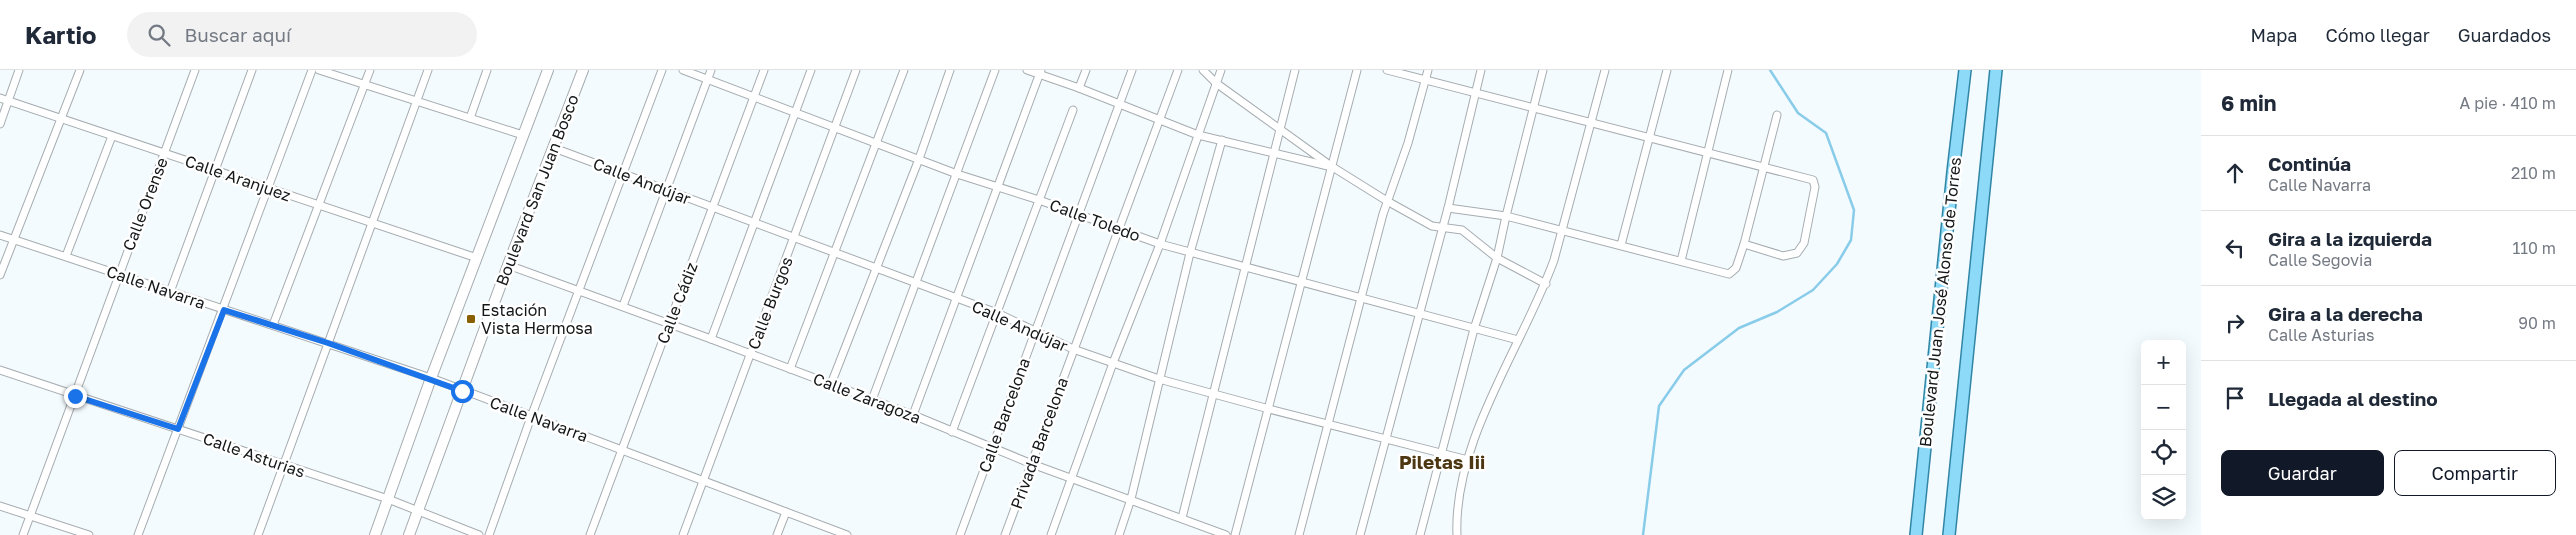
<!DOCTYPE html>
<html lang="es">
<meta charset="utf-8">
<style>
body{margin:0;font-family:"Golos Text",sans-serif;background:#f2f2f3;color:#1f2937}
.controls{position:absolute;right:15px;bottom:15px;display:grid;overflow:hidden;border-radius:8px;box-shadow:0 5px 20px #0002}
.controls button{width:45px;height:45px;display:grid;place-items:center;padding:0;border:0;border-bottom:1px solid #e0e1e3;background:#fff;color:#1f2937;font:25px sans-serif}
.stop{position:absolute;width:15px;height:15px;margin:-11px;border:4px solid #1a73e8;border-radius:50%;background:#fff}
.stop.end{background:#1a73e8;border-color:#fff;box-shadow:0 1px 5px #0008}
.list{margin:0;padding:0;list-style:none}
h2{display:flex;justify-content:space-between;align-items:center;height:65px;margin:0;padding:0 20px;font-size:21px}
h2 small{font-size:16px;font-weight:400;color:#747a83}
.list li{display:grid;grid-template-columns:32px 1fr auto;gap:15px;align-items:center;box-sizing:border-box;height:75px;padding:0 20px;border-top:1px solid #e0e1e3}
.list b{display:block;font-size:19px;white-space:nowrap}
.list p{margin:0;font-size:16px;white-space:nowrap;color:#747a83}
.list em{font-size:16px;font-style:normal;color:#747a83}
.actions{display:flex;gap:10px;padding:15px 20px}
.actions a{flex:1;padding:11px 0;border:1px solid #111827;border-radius:8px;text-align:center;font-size:18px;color:#111827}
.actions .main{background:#111827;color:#fff}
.icon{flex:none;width:28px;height:28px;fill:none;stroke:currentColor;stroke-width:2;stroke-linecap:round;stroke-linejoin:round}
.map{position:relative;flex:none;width:2201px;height:465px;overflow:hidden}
header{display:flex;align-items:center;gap:30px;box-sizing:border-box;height:70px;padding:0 25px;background:#fff;border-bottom:1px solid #e0e1e3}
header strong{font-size:24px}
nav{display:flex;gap:28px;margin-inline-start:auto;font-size:18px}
.search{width:350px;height:45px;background:#f2f2f3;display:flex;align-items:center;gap:12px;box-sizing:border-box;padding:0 18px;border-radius:28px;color:#747a83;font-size:19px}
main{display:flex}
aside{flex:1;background:#fff}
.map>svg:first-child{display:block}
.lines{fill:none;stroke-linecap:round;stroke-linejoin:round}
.stream{stroke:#88ccea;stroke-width:2.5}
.street-casing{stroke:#a6acaf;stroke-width:9}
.secondary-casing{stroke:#a6acaf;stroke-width:12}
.primary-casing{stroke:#3186a6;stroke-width:14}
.street{stroke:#fff;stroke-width:7}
.secondary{stroke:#fff;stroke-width:10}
.primary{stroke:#8ddaf8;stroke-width:11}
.route{stroke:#1a73e8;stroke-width:6}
.poi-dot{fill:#8a5f00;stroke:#fff;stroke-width:2}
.labels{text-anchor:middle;stroke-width:5;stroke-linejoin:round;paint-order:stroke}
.street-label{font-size:16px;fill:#141617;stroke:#fff}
.poi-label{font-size:16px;fill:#141617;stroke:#fff;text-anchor:start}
.quarter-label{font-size:19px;font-weight:bold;fill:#4c3712;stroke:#fff}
</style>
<header>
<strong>Kartio</strong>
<div class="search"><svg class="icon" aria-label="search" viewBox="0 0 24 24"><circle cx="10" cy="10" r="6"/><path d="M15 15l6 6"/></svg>Buscar aquí</div>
<nav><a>Mapa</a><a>Cómo llegar</a><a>Guardados</a></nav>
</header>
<main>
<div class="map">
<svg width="2201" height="465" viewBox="0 0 2201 465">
<rect width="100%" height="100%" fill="#f4fbfe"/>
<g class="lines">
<path class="stream" d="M1643,465l16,-129 25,-36 55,-42 38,-16 36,-22 24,-26 14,-24 3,-30 -28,-77 -28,-20 -28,-43"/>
<defs>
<g id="street">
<path d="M319,0l204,65"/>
<path d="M683,0l274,104 82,26 121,44 358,96"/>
<path d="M1027,0l52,18 119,47 130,31"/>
<path d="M1203,0l13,13 115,83 56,35 45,25 30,4 35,28 49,26"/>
<path d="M1387,0l426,110 2,7 -11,56 -7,10 -14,3 -39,-12"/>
<path d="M1079,18l7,-18"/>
<path d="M0,28l477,160"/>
<path d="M470,48l17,-48"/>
<path d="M0,54l19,-54"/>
<path d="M554,78l443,165 76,36 86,30 110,30 199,51"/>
<path d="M1448,138l58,8 223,58 7,-6 8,-24 33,-129"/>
<path d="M0,165l431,143 416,157"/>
<path d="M1621,175l46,-175"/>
<path d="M66,186l46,-120"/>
<path d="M1681,191l47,-191"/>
<path d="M508,195l203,74 202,76 119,49 194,71"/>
<path d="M0,205l80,-205"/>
<path d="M170,222l82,-222"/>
<path d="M623,236l88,-236"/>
<path d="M273,255l97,-255"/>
<path d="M711,269l100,-269"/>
<path d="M790,299l114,-299"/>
<path d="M0,300l388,129 91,36"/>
<path d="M831,314l88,-225 31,-89"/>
<path d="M872,330l123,-330"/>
<path d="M913,345l128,-345"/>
<path d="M952,362l121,-322"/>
<path d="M0,436l89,29"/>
<path d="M1182,448l113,-448"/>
<path d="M23,465l172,-465"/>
<path d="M138,465l174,-465"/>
<path d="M258,465l170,-465"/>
<path d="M489,465l42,-118 131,-347"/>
<path d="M590,465l174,-465"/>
<path d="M683,465l173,-465"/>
<path d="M777,465l9,-23"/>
<path d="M960,465l172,-465"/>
<path d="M1005,465l173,-465"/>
<path d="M1051,465l62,-172 47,-119 61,-174"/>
<path d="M1119,465l12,-36 59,-246 32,-113"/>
<path d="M1235,465l122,-465"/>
<path d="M1299,465l84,-321 25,-71 20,-73"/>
<path d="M1360,465l88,-327 33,-138"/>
<path d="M1420,465l54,-206 23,-71 9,-42 37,-146"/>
<path d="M1457,465c-4,-94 66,-189 97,-275l51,-190"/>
</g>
<g id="secondary">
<path d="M375,465l56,-157 117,-308"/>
<path d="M409,465l99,-270 75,-195"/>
</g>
<g id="primary">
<path d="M1916,465l37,-363 12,-102"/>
<path d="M1949,465l47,-465"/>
</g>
</defs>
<use href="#street" class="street-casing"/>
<use href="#secondary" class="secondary-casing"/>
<use href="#primary" class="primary-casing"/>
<use href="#street" class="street"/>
<use href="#secondary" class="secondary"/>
<use href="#primary" class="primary"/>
</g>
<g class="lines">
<path class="route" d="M75,326l103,33 46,-119 104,33 134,48"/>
</g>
<rect class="poi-dot" x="466" y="244" width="10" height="10" rx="2.5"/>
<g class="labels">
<g class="street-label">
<text transform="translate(238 108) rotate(19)" y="6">Calle Aranjuez</text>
<text transform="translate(642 111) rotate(21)" y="6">Calle Andújar</text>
<text transform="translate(537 120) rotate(-69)" y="6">Boulevard San Juan Bosco</text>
<text transform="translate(145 134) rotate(-69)" y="6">Calle Orense</text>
<text transform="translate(1095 150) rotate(20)" y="6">Calle Toledo</text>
<text transform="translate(156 217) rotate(19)" y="6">Calle Navarra</text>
<text transform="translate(1940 232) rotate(-84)" y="6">Boulevard Juan José Alonso de Torres</text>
<text transform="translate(677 233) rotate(-69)" y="6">Calle Cádiz</text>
<text transform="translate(770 233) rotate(-69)" y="6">Calle Burgos</text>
<text transform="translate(1020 256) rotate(24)" y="6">Calle Andújar</text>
<text transform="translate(867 328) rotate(21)" y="6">Calle Zaragoza</text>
<text transform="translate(1004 345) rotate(-70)" y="6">Calle Barcelona</text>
<text transform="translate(539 349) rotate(20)" y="6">Calle Navarra</text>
<text transform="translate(1039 373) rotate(-70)" y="6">Privada Barcelona</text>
<text transform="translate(254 385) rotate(19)" y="6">Calle Asturias</text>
</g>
<g class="poi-label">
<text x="481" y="246">Estación<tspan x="481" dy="18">Vista Hermosa</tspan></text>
</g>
<g class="quarter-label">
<text x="1442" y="399">Piletas Iii</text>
</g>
</g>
</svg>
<div class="controls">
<button>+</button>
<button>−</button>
<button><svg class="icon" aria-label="locate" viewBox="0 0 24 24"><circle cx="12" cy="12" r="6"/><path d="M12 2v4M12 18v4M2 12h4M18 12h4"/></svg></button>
<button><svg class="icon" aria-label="layers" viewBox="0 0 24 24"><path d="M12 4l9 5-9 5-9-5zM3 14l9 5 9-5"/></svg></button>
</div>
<div class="stop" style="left:462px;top:321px"></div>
<div class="stop end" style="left:75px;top:326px"></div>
</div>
<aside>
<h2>6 min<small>A pie · 410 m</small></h2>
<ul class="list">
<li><svg class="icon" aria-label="ahead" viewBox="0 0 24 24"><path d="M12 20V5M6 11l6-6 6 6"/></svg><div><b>Continúa</b><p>Calle Navarra</p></div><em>210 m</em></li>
<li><svg class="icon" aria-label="left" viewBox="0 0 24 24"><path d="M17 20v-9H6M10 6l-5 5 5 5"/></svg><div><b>Gira a la izquierda</b><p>Calle Segovia</p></div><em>110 m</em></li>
<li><svg class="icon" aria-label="right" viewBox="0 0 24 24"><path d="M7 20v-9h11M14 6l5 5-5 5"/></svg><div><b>Gira a la derecha</b><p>Calle Asturias</p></div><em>90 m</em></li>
<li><svg class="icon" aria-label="arrive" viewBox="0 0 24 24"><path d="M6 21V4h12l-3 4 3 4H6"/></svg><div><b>Llegada al destino</b></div></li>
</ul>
<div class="actions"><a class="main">Guardar</a><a>Compartir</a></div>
</aside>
</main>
